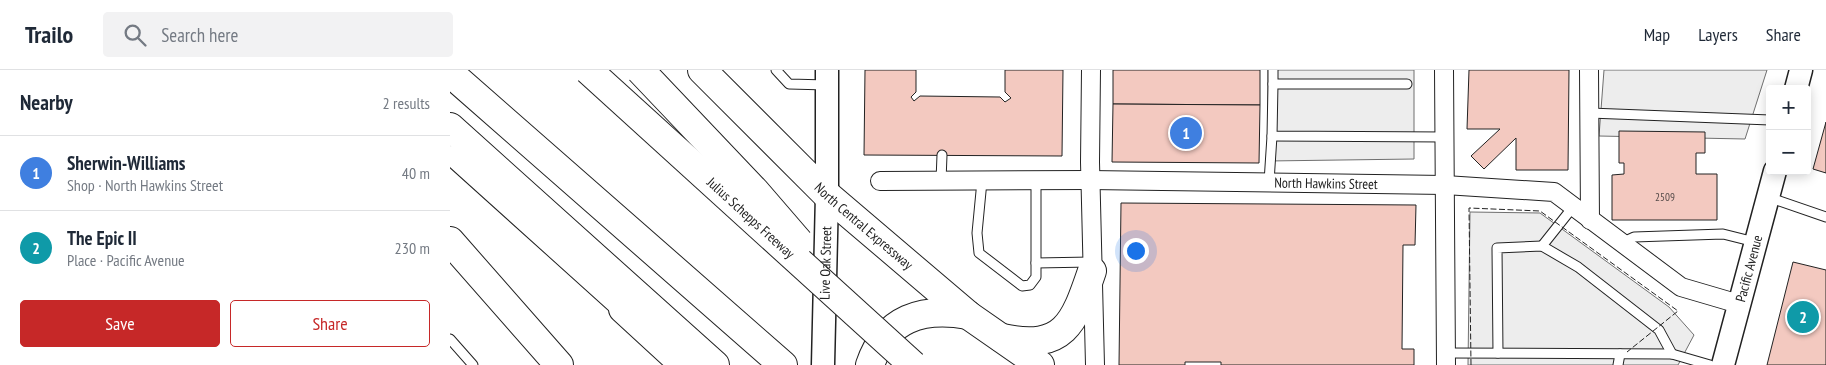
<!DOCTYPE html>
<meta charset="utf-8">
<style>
body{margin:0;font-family:"PT Sans Narrow",sans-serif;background:#f2f2f3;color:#1f2937}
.controls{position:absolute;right:15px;top:15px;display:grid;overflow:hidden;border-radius:5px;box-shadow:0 2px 12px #0003}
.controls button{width:45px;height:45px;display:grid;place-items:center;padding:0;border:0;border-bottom:1px solid #e0e1e3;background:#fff;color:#1f2937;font:25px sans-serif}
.you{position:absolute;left:685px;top:180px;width:18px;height:18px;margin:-12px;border:4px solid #fff;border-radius:50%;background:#1a73e8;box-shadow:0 0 0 8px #1a73e833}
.badge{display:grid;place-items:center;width:32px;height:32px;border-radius:50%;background:#c62828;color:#fff;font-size:16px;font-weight:700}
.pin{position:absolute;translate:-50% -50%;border:2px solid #fff;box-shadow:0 1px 5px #0006}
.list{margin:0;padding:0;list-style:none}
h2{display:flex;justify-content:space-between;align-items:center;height:65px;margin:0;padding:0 20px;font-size:21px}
h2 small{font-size:16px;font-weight:400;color:#747a83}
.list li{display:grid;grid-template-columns:32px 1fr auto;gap:15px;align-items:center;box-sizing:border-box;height:75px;padding:0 20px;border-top:1px solid #e0e1e3}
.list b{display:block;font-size:19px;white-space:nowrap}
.list p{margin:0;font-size:16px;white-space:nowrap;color:#747a83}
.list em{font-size:16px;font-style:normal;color:#747a83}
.actions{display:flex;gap:10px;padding:15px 20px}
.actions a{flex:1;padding:11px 0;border:1px solid #c62828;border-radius:5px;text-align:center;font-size:18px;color:#c62828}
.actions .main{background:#c62828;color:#fff}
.icon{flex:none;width:28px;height:28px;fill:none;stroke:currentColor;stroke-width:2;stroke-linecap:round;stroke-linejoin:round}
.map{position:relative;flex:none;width:1376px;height:295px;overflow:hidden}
header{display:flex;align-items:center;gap:30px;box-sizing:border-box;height:70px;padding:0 25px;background:#fff;border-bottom:1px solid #e0e1e3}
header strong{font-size:24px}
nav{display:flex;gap:28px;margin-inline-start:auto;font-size:18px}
.search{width:350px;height:45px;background:#f2f2f3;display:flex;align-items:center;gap:12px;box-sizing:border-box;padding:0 18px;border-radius:5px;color:#747a83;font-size:19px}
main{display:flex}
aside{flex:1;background:#fff}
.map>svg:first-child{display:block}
.parking{fill:#ededed;stroke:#6f6f6f}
.building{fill:#f3c9c0;stroke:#222}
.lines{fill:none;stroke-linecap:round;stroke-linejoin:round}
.service-casing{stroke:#222;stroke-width:11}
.minor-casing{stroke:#222;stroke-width:20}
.tertiary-casing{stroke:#222;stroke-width:25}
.primary-casing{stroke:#222;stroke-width:30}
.motorway-casing{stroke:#222;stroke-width:30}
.service{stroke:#fff;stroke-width:9}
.minor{stroke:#fff;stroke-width:18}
.tertiary{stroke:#fff;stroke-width:22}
.primary{stroke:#fff;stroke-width:28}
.motorway{stroke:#fff;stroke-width:28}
.motorway-bridge-casing{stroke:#222;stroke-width:30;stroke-linecap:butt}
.motorway-bridge{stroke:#fff;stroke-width:28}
.fence{stroke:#222;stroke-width:1;stroke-dasharray:6 2.5;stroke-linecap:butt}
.labels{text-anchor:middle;stroke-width:4;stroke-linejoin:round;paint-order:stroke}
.number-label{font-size:11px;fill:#564c4a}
.street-label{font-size:14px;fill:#222;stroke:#fff}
</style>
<header>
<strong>Trailo</strong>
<div class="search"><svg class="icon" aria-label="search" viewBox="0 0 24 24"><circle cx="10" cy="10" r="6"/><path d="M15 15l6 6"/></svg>Search here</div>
<nav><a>Map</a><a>Layers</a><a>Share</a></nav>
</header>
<main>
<aside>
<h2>Nearby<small>2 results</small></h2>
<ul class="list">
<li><span class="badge" style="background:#3f7fe0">1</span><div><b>Sherwin-Williams</b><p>Shop · North Hawkins Street</p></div><em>40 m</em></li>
<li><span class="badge" style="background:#0f9aa8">2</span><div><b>The Epic II</b><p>Place · Pacific Avenue</p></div><em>230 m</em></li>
</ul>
<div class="actions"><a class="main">Save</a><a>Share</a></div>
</aside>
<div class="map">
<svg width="1376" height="295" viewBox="0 0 1376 295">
<rect width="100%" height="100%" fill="#fff"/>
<g class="parking">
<path d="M818,0h146v89l-146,2z"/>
<path d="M1154,0h163l-22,69 -146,-3z"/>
<path d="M1020,142l70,1 129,94 25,28 -16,30h-210z"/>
</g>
<g class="building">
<path d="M415,0h51v22l-5,5 3,4 6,-5 80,1 5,5 6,-4 -6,-6v-22h58l-1,86 -198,-1z"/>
<path d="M663,0h147v35l-147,-1z"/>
<path d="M1019,0h100l-1,100h-52v-32l-32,31 -13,-13 29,-27h-33z"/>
<path d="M663,34l147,1 -1,58 -147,-1z"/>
<path d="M1376,52v51l-13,-4z"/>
<path d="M1169,61l86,1v21h-9v21h21v46h-105v-45l12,-1v-11h-5z"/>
<path d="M671,133l295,2 -1,40h-12l-1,104h12v16h-193v-3h-36v3h-66z"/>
<path d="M1343,192l33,8v95h-59z"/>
</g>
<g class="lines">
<defs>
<g id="service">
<path d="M326,0l13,14 38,1"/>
<path d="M823,14v-14"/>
<path d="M957,14h-134l-1,52 173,1"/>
<path d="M1140,43l180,7"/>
<path d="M491,111l1,-26"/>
<path d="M532,111l-5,52 2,20 43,33 8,-1 6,-8v-97"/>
<path d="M819,112l3,-46"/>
<path d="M1318,127l58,20"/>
<path d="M1171,173l13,-6 89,-3 32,8"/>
<path d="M1092,176l31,-39"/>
<path d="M586,193l55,-1"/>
<path d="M0,269l23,26"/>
<path d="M996,283l226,1 38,11"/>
<path d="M1048,283l-1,-105 45,-2 36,21 81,63 13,24"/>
<path d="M1168,295l2,-11"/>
</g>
<g id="minor">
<path d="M641,0l-1,92 5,203"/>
<path d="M994,0l2,295"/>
<path d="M1139,0l1,150"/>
<path d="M0,85l180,162"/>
<path id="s1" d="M430,111l210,-1 355,5 109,7 127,95 58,17"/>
</g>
<g id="tertiary">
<path d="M1346,19l5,-19"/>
<path id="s2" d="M373,295l4,-170v-125"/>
<path id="s3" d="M1273,295l52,-194"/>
</g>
<g id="primary">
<path id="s4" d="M252,0l125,125 141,120 72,50"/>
<path d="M0,3l333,292"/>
<path d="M552,268c62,13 72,-14 90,-67"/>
<path d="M420,295c16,-47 52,-58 98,-50"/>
</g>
<g id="motorway">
<path d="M0,57l265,238"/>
<path d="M0,171l109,124"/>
<path d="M173,239l61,56"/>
</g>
</defs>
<use href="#service" class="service-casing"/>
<use href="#minor" class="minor-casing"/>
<use href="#tertiary" class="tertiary-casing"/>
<use href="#primary" class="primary-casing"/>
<use href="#motorway" class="motorway-casing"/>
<use href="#service" class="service"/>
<use href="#minor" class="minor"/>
<use href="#tertiary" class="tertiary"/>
<use href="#primary" class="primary"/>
<use href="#motorway" class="motorway"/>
<defs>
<g id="motorway-bridge">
<path id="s5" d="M138,0l325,295"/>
<path d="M190,0l115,121 44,51"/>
</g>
</defs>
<use href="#motorway-bridge" class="motorway-bridge-casing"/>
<use href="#motorway-bridge" class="motorway-bridge"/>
<path class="fence" d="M1021,295l-2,-157 71,3 138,100 -51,41"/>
</g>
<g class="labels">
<g class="number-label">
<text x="1215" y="131">2509</text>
</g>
<g class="street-label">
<text dy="5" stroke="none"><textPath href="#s1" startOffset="446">North Hawkins Street</textPath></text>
<text dy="5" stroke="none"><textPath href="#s5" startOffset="220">Julius Schepps Freeway</textPath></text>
<text dy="5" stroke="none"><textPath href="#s4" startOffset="225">North Central Expressway</textPath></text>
<text dy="5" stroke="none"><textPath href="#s2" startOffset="102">Live Oak Street</textPath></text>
<text dy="5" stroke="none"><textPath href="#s3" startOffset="100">Pacific Avenue</textPath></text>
</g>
</g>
</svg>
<div class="controls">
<button>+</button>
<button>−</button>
</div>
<div class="you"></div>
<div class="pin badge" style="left:736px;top:63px;background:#3f7fe0">1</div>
<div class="pin badge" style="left:1353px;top:247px;background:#0f9aa8">2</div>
</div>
</main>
